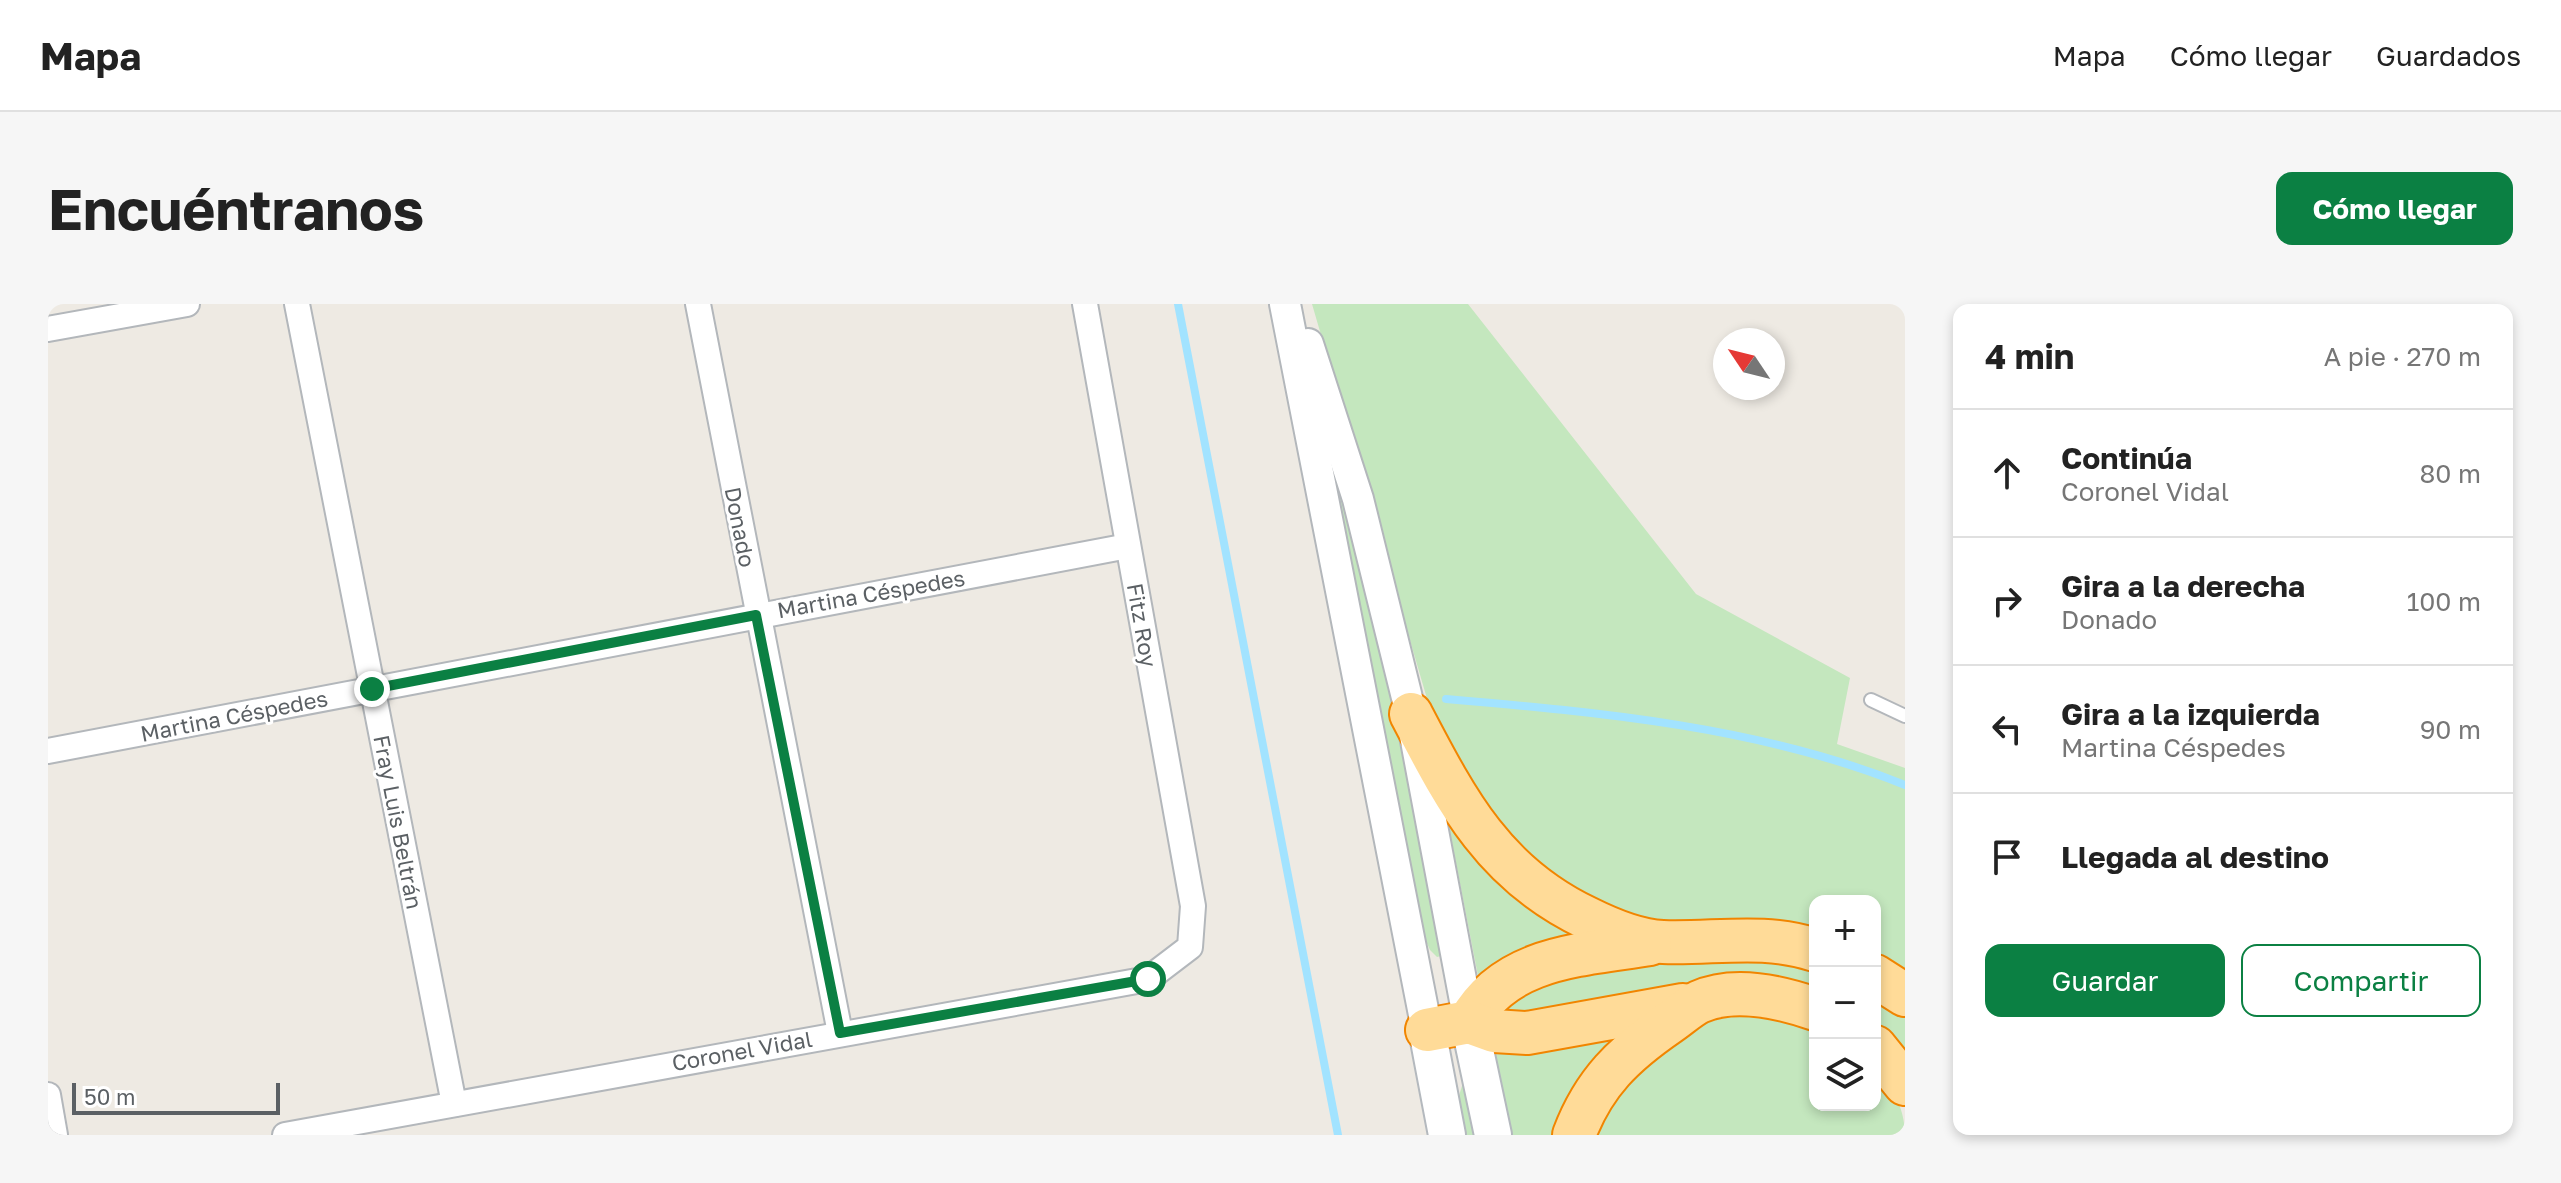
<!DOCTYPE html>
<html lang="es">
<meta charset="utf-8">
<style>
body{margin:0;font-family:"Golos Text",sans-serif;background:#f6f6f6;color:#222}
.controls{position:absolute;right:24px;bottom:24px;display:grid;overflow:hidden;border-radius:16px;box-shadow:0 4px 12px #0003}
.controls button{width:72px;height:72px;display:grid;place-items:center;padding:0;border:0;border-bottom:2px solid #e0e0e0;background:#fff;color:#222;font:40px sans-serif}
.compass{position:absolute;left:1665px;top:24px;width:72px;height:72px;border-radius:50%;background:#fff;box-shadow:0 4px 12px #0003;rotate:305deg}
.scale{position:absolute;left:24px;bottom:20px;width:208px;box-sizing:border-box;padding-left:8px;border:4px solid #5b6064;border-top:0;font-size:22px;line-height:28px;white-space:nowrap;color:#5b6064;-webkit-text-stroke:6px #fff;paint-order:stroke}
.stop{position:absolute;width:24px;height:24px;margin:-18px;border:6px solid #0b8043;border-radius:50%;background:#fff}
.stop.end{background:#0b8043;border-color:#fff;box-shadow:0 2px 8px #0008}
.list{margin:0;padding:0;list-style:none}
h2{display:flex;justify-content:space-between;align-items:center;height:104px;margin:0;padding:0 32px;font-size:34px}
h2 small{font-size:26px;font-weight:400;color:#767676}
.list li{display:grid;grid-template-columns:52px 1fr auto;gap:24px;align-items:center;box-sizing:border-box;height:128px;padding:0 32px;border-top:2px solid #e0e0e0}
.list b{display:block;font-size:30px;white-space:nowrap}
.list p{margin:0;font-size:26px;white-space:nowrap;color:#767676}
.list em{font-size:26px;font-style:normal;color:#767676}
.actions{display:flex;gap:16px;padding:24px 32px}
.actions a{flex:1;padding:18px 0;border:2px solid #0b8043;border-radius:16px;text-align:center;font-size:28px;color:#0b8043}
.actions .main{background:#0b8043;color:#fff}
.icon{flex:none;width:44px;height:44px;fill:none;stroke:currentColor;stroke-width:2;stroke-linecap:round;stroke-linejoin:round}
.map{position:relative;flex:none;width:1857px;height:831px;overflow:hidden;border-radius:16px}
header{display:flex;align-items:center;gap:48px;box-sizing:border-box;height:112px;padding:0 40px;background:#fff;border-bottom:2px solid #e0e0e0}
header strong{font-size:38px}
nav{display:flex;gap:44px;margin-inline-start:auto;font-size:28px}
.intro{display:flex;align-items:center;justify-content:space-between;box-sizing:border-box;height:192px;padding:0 48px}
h1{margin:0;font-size:56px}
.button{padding:20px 36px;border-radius:16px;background:#0b8043;color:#fff;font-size:28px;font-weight:700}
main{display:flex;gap:48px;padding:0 48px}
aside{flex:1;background:#fff;border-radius:16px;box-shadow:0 4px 12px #0003}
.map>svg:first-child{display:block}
.grass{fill:#c4e7be}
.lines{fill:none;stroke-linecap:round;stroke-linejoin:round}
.stream{stroke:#a2e3ff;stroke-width:8}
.service-casing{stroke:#b3b7bb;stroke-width:16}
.minor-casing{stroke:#b3b7bb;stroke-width:28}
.tertiary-casing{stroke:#b3b7bb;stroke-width:34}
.secondary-casing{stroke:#b4b9be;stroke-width:40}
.trunk-casing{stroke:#f18500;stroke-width:46}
.service{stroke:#fff;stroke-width:12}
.minor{stroke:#fff;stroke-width:24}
.tertiary{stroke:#fff;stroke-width:30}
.secondary{stroke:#fff;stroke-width:36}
.trunk{stroke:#ffdb98;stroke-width:42}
.route{stroke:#0b8043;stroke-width:10}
.labels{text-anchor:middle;stroke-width:6;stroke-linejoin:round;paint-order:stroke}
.street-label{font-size:22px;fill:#5b6064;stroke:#fff}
</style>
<header>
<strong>Mapa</strong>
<nav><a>Mapa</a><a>Cómo llegar</a><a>Guardados</a></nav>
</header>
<div class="intro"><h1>Encuéntranos</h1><a class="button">Cómo llegar</a></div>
<main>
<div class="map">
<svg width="1857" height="831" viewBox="0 0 1857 831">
<rect width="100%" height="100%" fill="#eeeae3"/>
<g class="grass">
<path d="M1264,0h156l228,290 154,84 -13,66 68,24v213l-30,-18v-62h-60v34l-151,-9 -80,-25 -75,-51 -72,-117z"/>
<path d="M1272,110l58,214 67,327 -8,2 -7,-7 -10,-22z"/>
<path d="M1397,503l137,130 -102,49z"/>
<path d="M1767,654v38l-315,23 -1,-24 152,-36z"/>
<path d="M1827,683l30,21v53l-30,-28z"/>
<path d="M1682,702l85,15v84h60v-44c15,24 30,45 30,74h-319l37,-64z"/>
<path d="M1575,725l-59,106h-53l-18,-83z"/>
<path d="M1418,769l16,62h-20l-4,-36z"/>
</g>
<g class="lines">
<g class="stream">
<path d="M1130,0l160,831"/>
<path d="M1398,395c153,13 316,28 459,86"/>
</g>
<defs>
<path id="service" d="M1823,396l34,16"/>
<g id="minor">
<path d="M249,0l157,800"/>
<path d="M650,0l142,729"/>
<path d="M0,25l139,-25"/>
<path d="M0,447l1080,-205"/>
<path d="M0,791l7,40"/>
<path d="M237,831l863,-156 42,-32 3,-41 -108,-602"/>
</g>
<g id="tertiary">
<path d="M1237,0l142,726"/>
<path d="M1260,40l50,155 53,215 58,308"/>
</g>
<g id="secondary">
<path d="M1421,718l24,113"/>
<path d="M1379,726l20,105"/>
</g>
<g id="trunk">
<path d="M1363,410c46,88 83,160 176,204 22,11 52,23 76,24 51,2 101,-9 152,8"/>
<path d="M1827,672l30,19"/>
<path d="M1421,718c37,-66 113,-67 181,-78"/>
<path d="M1379,726l42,-8 25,9 33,2 156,-28"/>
<path d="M1827,743l30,37"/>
<path d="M1526,831c20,-53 50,-81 95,-112 9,-6 20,-16 30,-21 36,-16 81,-5 116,7"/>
</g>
</defs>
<use href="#service" class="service-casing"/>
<use href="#minor" class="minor-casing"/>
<use href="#tertiary" class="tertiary-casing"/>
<use href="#secondary" class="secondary-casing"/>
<use href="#trunk" class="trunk-casing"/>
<use href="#service" class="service"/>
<use href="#minor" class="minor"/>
<use href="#tertiary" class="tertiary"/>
<use href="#secondary" class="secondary"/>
<use href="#trunk" class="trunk"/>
</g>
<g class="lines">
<path class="route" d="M324,385l384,-74 84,418 308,-54"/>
</g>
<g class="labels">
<g class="street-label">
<text transform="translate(692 223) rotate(79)" y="8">Donado</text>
<text transform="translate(823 290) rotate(-10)" y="8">Martina Céspedes</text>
<text transform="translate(1094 321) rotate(80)" y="8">Fitz Roy</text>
<text transform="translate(186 412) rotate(-11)" y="8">Martina Céspedes</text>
<text transform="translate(350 518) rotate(79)" y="8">Fray Luis Beltrán</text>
<text transform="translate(694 747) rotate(-10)" y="8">Coronel Vidal</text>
</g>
</g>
</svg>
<div class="controls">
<button>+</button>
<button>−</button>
<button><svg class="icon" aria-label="layers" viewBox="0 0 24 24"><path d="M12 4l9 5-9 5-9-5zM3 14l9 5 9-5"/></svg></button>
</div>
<svg class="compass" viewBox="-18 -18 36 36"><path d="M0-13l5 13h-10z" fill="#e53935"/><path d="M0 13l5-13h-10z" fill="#767676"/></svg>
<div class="scale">50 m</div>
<div class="stop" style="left:1100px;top:675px"></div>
<div class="stop end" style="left:324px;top:385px"></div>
</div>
<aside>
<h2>4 min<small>A pie · 270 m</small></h2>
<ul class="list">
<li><svg class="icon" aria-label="ahead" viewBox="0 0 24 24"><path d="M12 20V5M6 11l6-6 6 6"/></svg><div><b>Continúa</b><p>Coronel Vidal</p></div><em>80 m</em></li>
<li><svg class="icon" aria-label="right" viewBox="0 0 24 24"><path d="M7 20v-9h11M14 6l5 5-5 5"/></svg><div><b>Gira a la derecha</b><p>Donado</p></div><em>100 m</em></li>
<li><svg class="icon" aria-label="left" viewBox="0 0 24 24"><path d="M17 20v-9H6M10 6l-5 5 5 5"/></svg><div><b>Gira a la izquierda</b><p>Martina Céspedes</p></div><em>90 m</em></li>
<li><svg class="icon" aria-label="arrive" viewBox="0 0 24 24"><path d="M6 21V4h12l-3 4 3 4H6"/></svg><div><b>Llegada al destino</b></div></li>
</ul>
<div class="actions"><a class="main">Guardar</a><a>Compartir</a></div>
</aside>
</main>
